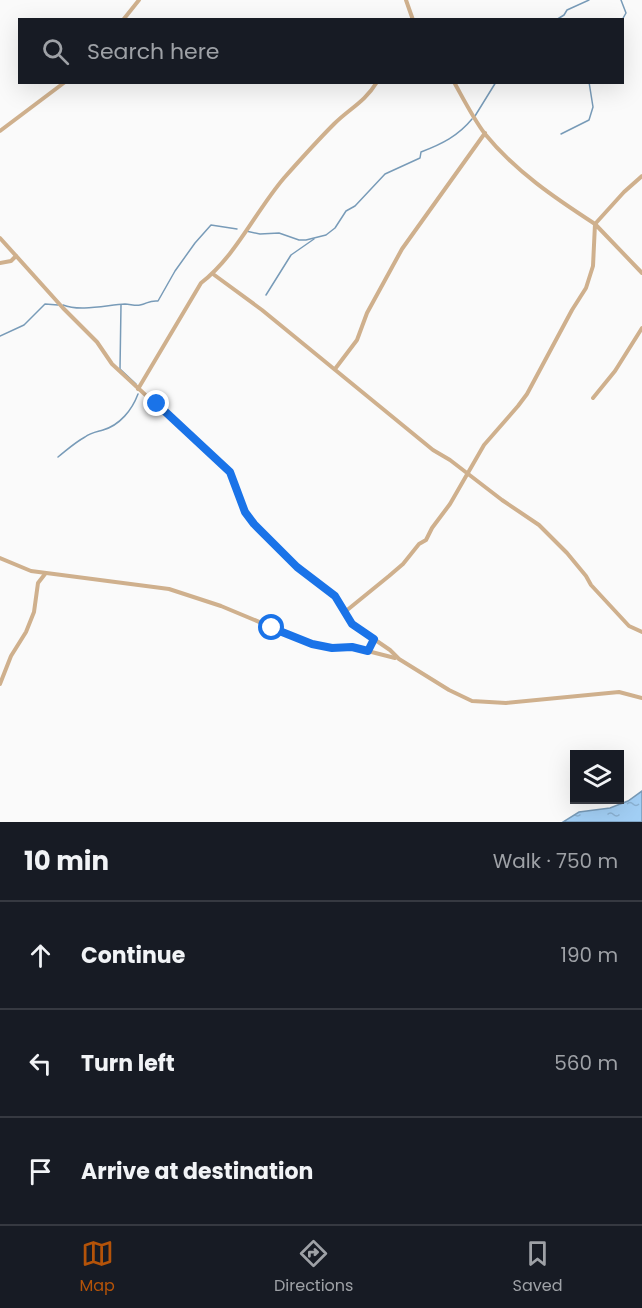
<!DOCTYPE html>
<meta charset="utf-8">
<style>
body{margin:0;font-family:Poppins,sans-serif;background:#242831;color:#f1f3f6}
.controls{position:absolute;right:18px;bottom:18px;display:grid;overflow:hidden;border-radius:0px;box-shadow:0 6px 24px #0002}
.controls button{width:54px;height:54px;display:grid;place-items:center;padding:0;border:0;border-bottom:2px solid #363941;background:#171b24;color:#f1f3f6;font:30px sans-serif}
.stop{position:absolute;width:18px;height:18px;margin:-14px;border:4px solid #1a73e8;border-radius:50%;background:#fff}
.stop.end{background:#1a73e8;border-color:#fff;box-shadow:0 2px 6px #0008}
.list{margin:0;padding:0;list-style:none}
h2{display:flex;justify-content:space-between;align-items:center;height:78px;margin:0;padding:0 24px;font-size:26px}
h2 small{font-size:20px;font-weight:400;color:#9ea1a6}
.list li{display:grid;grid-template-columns:39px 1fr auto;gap:18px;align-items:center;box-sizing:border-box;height:108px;padding:0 24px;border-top:2px solid #363941}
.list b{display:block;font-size:22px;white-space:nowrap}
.list em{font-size:20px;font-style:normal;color:#9ea1a6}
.icon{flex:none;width:33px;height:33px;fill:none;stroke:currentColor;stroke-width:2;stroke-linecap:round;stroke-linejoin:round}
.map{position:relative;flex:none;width:642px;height:822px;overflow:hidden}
.search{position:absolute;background:#171b24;box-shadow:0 6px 24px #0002;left:18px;right:18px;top:18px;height:66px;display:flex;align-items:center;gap:15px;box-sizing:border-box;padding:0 21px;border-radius:0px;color:#9ea1a6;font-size:22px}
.sheet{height:402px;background:#171b24}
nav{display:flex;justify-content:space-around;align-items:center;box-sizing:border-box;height:84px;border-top:2px solid #363941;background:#171b24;font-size:16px;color:#9ea1a6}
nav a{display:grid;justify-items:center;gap:3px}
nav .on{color:#b45309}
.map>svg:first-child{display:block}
.water{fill:url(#water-ripples);stroke:#789bb8;stroke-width:1.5}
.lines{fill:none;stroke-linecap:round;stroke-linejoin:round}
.stream{stroke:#789bb8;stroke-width:1.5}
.street{stroke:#cfb08d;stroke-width:4}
.route{stroke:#1a73e8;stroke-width:8}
</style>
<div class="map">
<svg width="642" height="822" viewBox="0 0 642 822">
<defs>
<pattern id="water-ripples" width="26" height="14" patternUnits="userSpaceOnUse" patternTransform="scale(1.5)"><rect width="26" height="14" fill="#a2cff5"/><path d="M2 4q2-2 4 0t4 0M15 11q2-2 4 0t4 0" fill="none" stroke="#8bb1d2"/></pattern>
</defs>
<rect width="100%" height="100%" fill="#fafafa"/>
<path class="water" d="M642,791v31h-79l16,-10 31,-4 18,-7z"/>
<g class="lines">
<g class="stream">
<path d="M621,0l5,13 -4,7"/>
<path d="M556,20l8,-5 3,-5 22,-10"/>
<path d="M475,116l21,-34"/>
<path d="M561,134l28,-14 4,-13 -4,-25"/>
<path d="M246,231l14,3 19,-1 20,7h7l20,-5 9,-7 11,-17 9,-5 30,-32 35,-16 1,-6c21,-8 37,-16 51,-33"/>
<path d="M266,295l25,-40 23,-16"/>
<path d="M63,305c17,7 44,0 62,-1 5,0 10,2 15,1 7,-1 9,-5 18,-4l17,-30 20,-28 16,-18 26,4"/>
<path d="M121,305l-1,64 16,15"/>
<path d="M0,336l24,-11 21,-21 13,1"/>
<path d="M58,457c9,-7 16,-14 27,-20 5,-4 11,-5 18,-7 17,-5 29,-20 35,-36"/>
</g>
<g class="street">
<path d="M406,0l7,20"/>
<path d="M123,20l16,-20"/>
<path d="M454,82c10,18 19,36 31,52 30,37 70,64 110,90l29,-32 18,-16"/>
<path d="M0,131l65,-49"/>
<path d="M0,238l63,70 34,34 15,22 118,109 15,39 9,12 43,43 38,29 11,15"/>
<path d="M0,263l11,-2 5,-5"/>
<path d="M642,273l-47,-49 -2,42 -7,22 -14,22 -45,84 -9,12 -34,39 -34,59 -18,24 -6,12 -7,4 -16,20 -14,12 -43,35 6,13 38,26 9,9 50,31 23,11 34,2 113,-11 23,6"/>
<path d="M213,274l49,36 171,140 17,10 52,40 37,25 28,28 19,23 5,9 38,41 13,6"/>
<path d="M335,369l22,-29 10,-27 35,-64 83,-116"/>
<path d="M138,389l63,-106c35,-27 54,-71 83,-105 16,-18 33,-37 50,-54 16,-16 30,-21 43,-42"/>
<path d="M593,398l22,-27 27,-43"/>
<path d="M0,558l31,13 138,18 52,17 91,38 20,4 20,-1 43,11"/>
<path d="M367,651l7,-12"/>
<path d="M0,684l11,-28 15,-24 8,-20 4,-29 7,-9"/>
</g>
</g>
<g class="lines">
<path class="route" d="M157,404l73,68 15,40 9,12 43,43 38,29 17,28 22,15 -6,12 -16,-4 -20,1 -20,-4 -40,-16"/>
</g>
</svg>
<div class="controls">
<button><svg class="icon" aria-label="layers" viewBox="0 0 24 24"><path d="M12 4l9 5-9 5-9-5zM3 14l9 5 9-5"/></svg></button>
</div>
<div class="stop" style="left:272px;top:628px"></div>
<div class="stop end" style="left:157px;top:404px"></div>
<div class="search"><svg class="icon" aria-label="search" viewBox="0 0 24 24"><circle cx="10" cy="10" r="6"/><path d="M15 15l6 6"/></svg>Search here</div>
</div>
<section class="sheet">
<h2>10 min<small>Walk · 750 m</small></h2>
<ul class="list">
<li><svg class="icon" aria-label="ahead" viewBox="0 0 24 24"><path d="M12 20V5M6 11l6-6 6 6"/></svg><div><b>Continue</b></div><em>190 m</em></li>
<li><svg class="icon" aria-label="left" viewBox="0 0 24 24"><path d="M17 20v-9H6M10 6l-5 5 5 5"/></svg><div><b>Turn left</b></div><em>560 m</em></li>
<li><svg class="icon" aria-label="arrive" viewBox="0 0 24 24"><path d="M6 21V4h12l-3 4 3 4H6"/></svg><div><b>Arrive at destination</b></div></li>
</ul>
</section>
<nav>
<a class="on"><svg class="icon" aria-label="map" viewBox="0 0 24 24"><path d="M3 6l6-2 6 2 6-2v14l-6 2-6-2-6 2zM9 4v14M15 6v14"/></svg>Map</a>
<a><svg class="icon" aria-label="directions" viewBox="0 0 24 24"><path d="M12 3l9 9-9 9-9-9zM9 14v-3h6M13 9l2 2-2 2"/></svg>Directions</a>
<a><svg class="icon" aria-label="saved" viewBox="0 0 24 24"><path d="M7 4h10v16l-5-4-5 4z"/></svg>Saved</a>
</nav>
